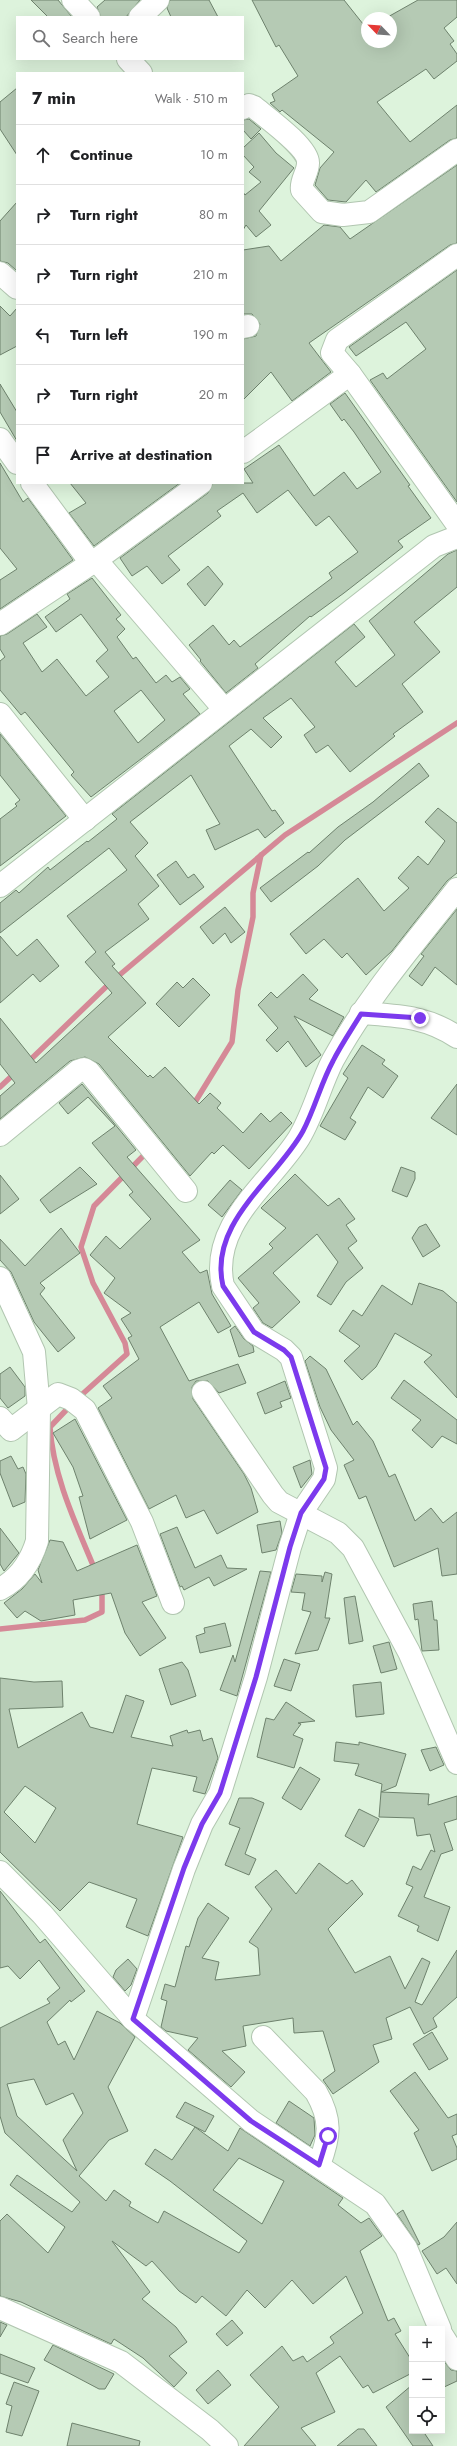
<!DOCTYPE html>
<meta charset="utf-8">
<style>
body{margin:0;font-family:Jost,sans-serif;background:#f2f2f2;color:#202124}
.controls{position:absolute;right:12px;bottom:12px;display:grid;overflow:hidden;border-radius:0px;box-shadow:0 4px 16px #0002}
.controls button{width:36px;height:36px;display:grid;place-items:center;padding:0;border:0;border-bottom:1px solid #e0e0e0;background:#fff;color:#202124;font:20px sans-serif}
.compass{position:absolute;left:361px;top:12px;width:36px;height:36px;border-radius:50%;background:#fff;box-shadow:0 4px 16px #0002;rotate:295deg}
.stop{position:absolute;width:12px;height:12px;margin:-9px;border:3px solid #7c3aed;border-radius:50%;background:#fff}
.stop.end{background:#7c3aed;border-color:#fff;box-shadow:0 1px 4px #0008}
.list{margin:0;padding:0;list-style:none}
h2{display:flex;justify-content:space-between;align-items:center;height:52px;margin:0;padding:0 16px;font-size:17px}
h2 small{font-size:13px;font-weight:400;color:#757577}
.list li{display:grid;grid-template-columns:26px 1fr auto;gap:12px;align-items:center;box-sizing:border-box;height:60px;padding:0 16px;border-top:1px solid #e0e0e0}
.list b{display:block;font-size:15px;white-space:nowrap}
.list em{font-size:13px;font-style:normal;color:#757577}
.icon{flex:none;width:22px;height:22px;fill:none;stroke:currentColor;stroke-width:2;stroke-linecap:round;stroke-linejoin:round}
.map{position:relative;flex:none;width:457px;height:2446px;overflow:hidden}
.search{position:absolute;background:#fff;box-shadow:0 4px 16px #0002;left:16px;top:16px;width:228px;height:44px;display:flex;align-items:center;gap:10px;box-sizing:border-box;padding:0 14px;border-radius:0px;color:#757577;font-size:15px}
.panel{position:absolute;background:#fff;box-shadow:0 4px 16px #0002;left:16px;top:72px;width:228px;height:412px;border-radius:0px}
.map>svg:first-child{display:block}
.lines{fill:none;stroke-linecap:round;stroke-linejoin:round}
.stream{stroke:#d58997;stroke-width:5.5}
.building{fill:#b5cab4;stroke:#6e826d;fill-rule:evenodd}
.minor-casing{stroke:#b1c6b0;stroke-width:24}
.tertiary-casing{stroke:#b1c6b0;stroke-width:24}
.minor{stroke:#fff;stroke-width:22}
.tertiary{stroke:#fff;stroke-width:22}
.route{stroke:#7c3aed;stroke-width:5}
</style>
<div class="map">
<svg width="457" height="2446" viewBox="0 0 457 2446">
<rect width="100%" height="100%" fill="#ddf3dc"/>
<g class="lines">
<g class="stream">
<path d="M27,1063l83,-80 175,-148 172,-112"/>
<path d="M0,1087l16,-15"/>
<path d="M192,1107l40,-65 6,-52 15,-73v-24l8,-38"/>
<path d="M77,1399l50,-45 -2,-11 -32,-60 -12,-36 13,-41 54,-55"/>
<path d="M71,1405l-21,22c3,49 26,97 45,143"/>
<path d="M0,1629l85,-9 17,-8v-25"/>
</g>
</g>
<g class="building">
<path d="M31,0h27l14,17h-24z"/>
<path d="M105,0h35l-14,17h-25l-4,-10z"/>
<path d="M170,0h39l9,17h-47l-4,-9z"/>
<path d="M252,0h92l23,29v13h24v-24h-5l32,-18h39v17l-13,11 10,13 -4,3 7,10v7l-23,18 -8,-10 -49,33 33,40 47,-37v33l-7,2 -74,52 -10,-12 -20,22 -18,-2 -13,-15 5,-17 14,-16 -52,-42 -2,2 -10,-9 5,-2 -3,-7 26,-18 -19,-31 -3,2z"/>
<path d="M17,88v67l-17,-26v-27z"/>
<path d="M249,119l12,10 -10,10 -8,-9v-10z"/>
<path d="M259,133l17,20 18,15 -35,43 12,14 -15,12 -10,-12 -3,5v-38l2,3 16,-13 -12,-10 5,-5 -11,-12v-7z"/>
<path d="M457,165v78l-7,2 -141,98 22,29 -39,29 -21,-29 -28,28v-61l13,-3 4,-12 -8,-10h-9v-64l26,-4 12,15 43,-36 16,2 10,12z"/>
<path d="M17,202v69l-9,-8 -8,-2v-40z"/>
<path d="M457,270v232l-87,-122 13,-7 4,6 39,-30 -20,-27 -50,34 -7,-9z"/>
<path d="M0,306l10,10 7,-8v38l-17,9z"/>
<path d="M0,384l17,28v29l-17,-29z"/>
<path d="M345,393l65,92 -2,1 23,32 -33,23 5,6 -59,46 -33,24 -1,-1 -55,48 3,4 -32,25 -26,-32 1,-1 -12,-15 24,-20 16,20 5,-5 6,7 92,-69 -3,-5 29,-21 -29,-36 -13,10 -28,-36 -31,23 -14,-20 -26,18 4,5 -53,40 12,14 -18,14 -15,-18 -15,10 -12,-18 88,-65 5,-10h40l-9,-14 35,-24 35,51 30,-24 13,17 24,-17 -27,-40 -10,-13 -2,2 -12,-17z"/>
<path d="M0,463l23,39 5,-4 45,62 -73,49v-29l17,-11 -17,-21z"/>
<path d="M70,483h110l-86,63 -25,-33 17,-10z"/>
<path d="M457,550v37l-43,35 26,30 -38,32 21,28 -30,22 2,2 -45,36 -22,-27 -12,8 -12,-18 11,-8 -24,-29 -28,20 19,19 -11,11 -20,-19 -22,17 43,65 3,-1 9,13 -19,15 -7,-9 -43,21 -9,-20 14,-6 -29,-49 -61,47 18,21 -13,13 24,30 -21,18 11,15 -44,33 10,12 -3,2 34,37 -38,34 40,40 2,-2 3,3 12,-11 34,37 11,-11 11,10 -4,5 26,25 18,-20 9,9 11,-10 11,11 -43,46 -26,-24 -9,9 -2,-2 -22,24 -91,-112 -14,-7 -15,4 -70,58v-23l15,-13 -15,-19v-46l36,45 76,-70 -27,-31 11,-10 -29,-36 60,-46 -18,-22 -109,85v-30l16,-13 3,3 29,-26 2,3 37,-29 1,1 29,-23 -5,-5 242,-190 11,13 -30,25 21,25 39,-32 -26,-34 79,-67z"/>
<path d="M208,566l15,18 -18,22 -18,-22z"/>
<path d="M92,578l29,37 -5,4 9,10 -8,8 16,22 3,-2 20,26 10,-8 6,7 8,-5 10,12 -7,5 17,20 -109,83 -20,-22 3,-3 -49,-60 -4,3 -21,-25v-29l5,-4 -5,-8v-13l7,-2 30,-20 10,13 -24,16 19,29 15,-13 29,37 23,-19 -13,-16 12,-11 -27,-36 -25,18 -11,-15 25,-18 -3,-5zM141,690l24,30 -27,23 -24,-32z"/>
<path d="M0,734l66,82 -66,50v-47l17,-13 -2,-2 5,-4 -20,-25z"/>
<path d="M419,763l10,13 -84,64 -27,26 -47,36 -11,-14 48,-36 1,1 29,-26 35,-25z"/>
<path d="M438,808l19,15v50l-10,8 -55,70 -26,24 -19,-22 -5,5 -18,-19 -18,15 -16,-20 68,-56 26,33 25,-23 -11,-10 20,-22 10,9 17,-24 -20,-19z"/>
<path d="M176,861l12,17 6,-4 10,13 -24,18 -23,-30z"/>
<path d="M225,907l20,25 -14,11 -6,-10 -12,11 -13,-17z"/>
<path d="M457,909v76l-22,-18 -13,19 -13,-10 15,-20 -3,-2z"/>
<path d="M0,936l17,20 20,-17 22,27 -19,16 -7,-8 -33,29z"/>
<path d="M303,974l15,16 -9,9 35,18 -11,19 -39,-20 27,39 -15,12 -18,-26 -11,11 -11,-12 12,-12 -20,-23 13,-13 6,6z"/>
<path d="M193,978l17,17 -31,32 -23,-23 21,-22 6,6z"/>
<path d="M362,1045l23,15 -3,4 16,12 -15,22 -15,-11 -18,31 6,4 -11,18 -25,-14 28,-48 -5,-4z"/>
<path d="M82,1084l54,66 -9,7 73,83 -18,12 18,21 7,-3 5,24 19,32 -13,7 -19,-31 -39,25 29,54 49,-17 8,19 -27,10 -11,-12h-12l-4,6 1,12 51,75 7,14 7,24 -41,22 -13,-24 -18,8 -10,-23 -27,14 -51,-101 14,-10 -9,-12 36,-27 -11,-21 4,-2 -11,-17 10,-6 -27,-20 11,-15 -25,-23 16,-19 14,13 31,-30 -22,-24 4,-3 -41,-49 23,-17 -27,-29 -20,17 -9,-11z"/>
<path d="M457,1084v51l-26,-17z"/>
<path d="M80,1167l17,17 -47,29 -10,-13z"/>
<path d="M401,1167l14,5v7l-8,18 -15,-6z"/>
<path d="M295,1174l33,32 11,-8 16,21 -9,6 11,16 -9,7 15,20 -17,14 -15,23 -14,-9 21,-34 -21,-28 -44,39 27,29 -28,26 -9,-5 -10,-15 6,-5 -21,-25 35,-30 -4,-4 17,-16 -25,-20z"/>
<path d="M0,1175l19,24 -19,15z"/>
<path d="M230,1180l12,10 -20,27 -14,-12z"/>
<path d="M426,1224l14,22 -17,11 -11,-19 7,-11z"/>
<path d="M61,1228l19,25 -40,30 5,5 -5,6 35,44 -17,14 -24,-30 -23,-50 -11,-12v-21l25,27z"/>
<path d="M419,1283l24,8 14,12v95l-33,-36 8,-7 -37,-22 -19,34 -14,13 -18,-19 16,-15 -21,-15 14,-21 9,6 20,-31 30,20z"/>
<path d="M235,1326l9,13 9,7 1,6 -15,5 -9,-27z"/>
<path d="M310,1356l16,13 27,56 4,-4 16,20 16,36 6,-3 20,47 16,-13 12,15 14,-11v62l-15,2 -4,-28 -44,19 -28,-71 -7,3 -15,-34 10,-5 -23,-30 -11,-23 -15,-46z"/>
<path d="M10,1367l15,20v9l-17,12 -8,-10v-24z"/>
<path d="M404,1380l53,40v24l-15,-8 -10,12 -20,-18 9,-10 -30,-22z"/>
<path d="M285,1381l6,17 -11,4 2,5 -17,7 -8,-21z"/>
<path d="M75,1419l52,101 -37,19 -11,-42 4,-1 -10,-29 -20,-34z"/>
<path d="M11,1456l7,13 5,-2 3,7 -1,28 -12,5 -13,-34v-12z"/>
<path d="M310,1460l2,14 -11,14 -8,-21z"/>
<path d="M280,1521l2,12 -6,17 -14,3 -5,-28z"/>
<path d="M177,1527l18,41 26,-13 6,13 20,1 -33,17 -5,-9 -25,13 -2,-4 -2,1 -20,-53z"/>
<path d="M0,1528l19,25 -15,18 -4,-7z"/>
<path d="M50,1540l13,2 14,29 60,-26 20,51 -15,6 24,36 -26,18 -15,-23 -14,-40 -38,7 2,15 -34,6 -16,-10 -8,7 -13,-15 18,-14 13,-15 7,9 -4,-13z"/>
<path d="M260,1571l11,1 -34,124 -17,-6 13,-35 2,7z"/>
<path d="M325,1572l7,2 -7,44h5l-12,32 -23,4 16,-42 -9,-2 3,-17 -14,-1 5,-18 26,2v6z"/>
<path d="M355,1596l8,45 -14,3 -5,-46z"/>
<path d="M432,1601l2,19h3l2,30 -17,1 -4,-32 -3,1 -2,-16z"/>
<path d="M225,1623l6,23 -31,7 -4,-17 9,-3 -1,-5z"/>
<path d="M389,1642l8,27 -16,4 -8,-27z"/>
<path d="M284,1659l16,5 -9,27 -17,-5z"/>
<path d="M182,1662l6,8 8,26 -25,9 -12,-36z"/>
<path d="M0,1678l34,4 28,-1 1,26 -54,2 9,39 64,-36 8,15 23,6 13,-38 18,6 -13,36 42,9 -3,-10 17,-6 1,3 12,-3 3,11 9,-3 6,20 -13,36 -12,-3 4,-14 -45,-9 -15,56 46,13 -35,99 -22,-9 11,-28 -48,-17 -29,29 -60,-59zM25,1786l31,22 -21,35 -31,-31z"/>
<path d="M381,1682l3,32 -28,3 -3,-32z"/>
<path d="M286,1702l29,19 -17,2 3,1 -8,11 10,4 -9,29 -37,-11 9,-39 8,2z"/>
<path d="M336,1742l23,3v-3l47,12 -10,32 -15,6 1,-8 -27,-9 4,-11 -25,-3z"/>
<path d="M436,1747l8,18 -14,6 -9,-21z"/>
<path d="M300,1767l20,12 -19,31 -19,-12z"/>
<path d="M381,1792l48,2 -1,11 29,-9v23l-13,4 9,27 -12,4 -17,43 26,10 -12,34 -21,-10 2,-5 -21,-10 15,-29 -7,-3 7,-18 8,4 10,-20 4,2 -5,-18 -13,2 -3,-18 -35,-1z"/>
<path d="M239,1798h13l12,5 -19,51 11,5 -7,16 -24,-10 15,-37 -11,-4z"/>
<path d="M359,1809l20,10 -15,28 -19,-11z"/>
<path d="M319,1863l28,21 5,-4 11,14 -35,35 27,44 35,-17 15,33 17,-31 8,4 -15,40 7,3 35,-55v47l-24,21 4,9 -13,7 -14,-27 -24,11 6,21 -19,6 6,17 -46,32 -10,-14 12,-9 -12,-40 -29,2 -1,-15 -50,8 3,20 -24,5 23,21 -14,15 -43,-37 10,-12 -32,-7 -5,-4 6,-26 -6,-2 4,-15 10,3 11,-41 3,1 9,-29 10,-15 21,15 -27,40 17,4 -4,18 45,-5 -2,-27 -9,-6 23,-33 -17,-22 21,-17 20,24z"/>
<path d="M0,1891l40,52 5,-4 40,52 -14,11 -1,-2 -23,22 11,23 7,-4 9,19 23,-49 23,12 15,14 -27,50 20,44 -19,9 -30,36 27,25 8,-11 17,12 -2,4 29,17 6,-12 75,42 8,-12 -77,-60 -25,-17 10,-15 17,11 23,-33 33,24 12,-23 103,70 -5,7 23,18 8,-5 13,18 -22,15 28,70 6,-3 7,13 -6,3 17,27v12l-39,20 -5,-8 -5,3 -23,-32 -24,17 19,39 -34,16 15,18h-72l35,-39 -29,-32 32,-29 11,15 10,-5 4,6 27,-19 -4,-6 33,-24 -17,-37 -33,28 -21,-24 -27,28 -18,-18 -21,26 -24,-20 -6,7 -17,-12 -27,-30 -6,5 -34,-25 38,51 -8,7 34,28 11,15 -18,14 18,17 -13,14 -31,-29 -29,-19 -3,5 -90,-42 -21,-6v-75l7,-7 41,39 17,-26 -55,-42 7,-10 55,37 8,-10 -75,-69 -5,-17v-88l50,-25 -3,-4 13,-11 -21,-28 -19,19 -12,-13 -8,2zM34,2079l12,26 27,-12 10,20 -20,27 14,31 -60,-55 -10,-32zM239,2158l45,23 -22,43 -49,-34z"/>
<path d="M128,1959l9,10 -6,16 -6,6 -12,-14 3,-7z"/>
<path d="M432,2032l16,27 -19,11 -16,-26z"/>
<path d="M415,2072l33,46 9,-4v20l-5,2 5,12v11l-25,12 -18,-38 5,-3 -29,-39z"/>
<path d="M289,2101l25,17 1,17 -5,11 -34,-23z"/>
<path d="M185,2102l29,14 -9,16 -29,-15z"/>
<path d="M403,2210l17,34 -2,1 -21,-31z"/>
<path d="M457,2222v62l-11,-16 -9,6 -15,-23 22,-14z"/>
<path d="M232,2320l11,13 -16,13 -11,-12z"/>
<path d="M0,2322l7,3 -7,12z"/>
<path d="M53,2345l61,29 -9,15h-6l-55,-29z"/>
<path d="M0,2354l35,14 -7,15 -28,-10z"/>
<path d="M442,2359l9,11 6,1v10l-15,7z"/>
<path d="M218,2370l13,15 -23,19 -12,-14z"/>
<path d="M14,2382l25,9 -17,45 -16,-4 6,-26 -6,-2z"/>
<path d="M412,2385v46h11l10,15h-20l-27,-39z"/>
<path d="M72,2423l68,18 -1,5h-72z"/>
<path d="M358,2429h6l13,17h-40z"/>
</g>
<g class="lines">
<defs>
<g id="minor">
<path d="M73,0l16,17"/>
<path d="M140,17l18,-17"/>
<path d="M128,59l13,14"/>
<path d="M243,108l6,-3 5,2c12,10 55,41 54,56 0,10 -8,18 -6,27l20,22 21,3 26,-3 88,-62"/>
<path d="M457,255l-120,85 -5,13 18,21 107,150"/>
<path d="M0,273l17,15"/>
<path d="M243,327l5,-1"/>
<path d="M0,439l17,24"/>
<path d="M243,452l107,-78"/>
<path d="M32,483l59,80"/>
<path d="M96,560l128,149"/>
<path d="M0,624l96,-64 105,-77"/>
<path d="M0,714l85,106"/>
<path d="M361,1013c37,3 65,3 96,24"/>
<path d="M0,1135l78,-64 6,-2 5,3 97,119"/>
<path d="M0,1278l34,74 5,57 -2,132c-6,20 -18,38 -37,48"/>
<path d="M203,1392l70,103 6,7 59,31 15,15 56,104 48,111"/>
<path d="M0,1418l11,12 47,-36 13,5 14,11 57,112 31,81"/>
<path d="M0,1872l42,42 91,105"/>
<path d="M263,2037l53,55c16,28 14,44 3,73"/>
<path d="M0,2308l121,54 89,68 17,16"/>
<path d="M440,2329l-34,-81 -31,-44 -124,-83 -118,-102 51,-150 18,-45 18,-31 36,-116 34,-130 11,-34 23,-34 2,-11 -35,-111 -7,-7 -30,-18 -31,-46c-14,-62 48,-103 76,-148 15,-25 21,-53 34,-78 34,-62 81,-116 124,-171"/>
<path d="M442,2335l15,24"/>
</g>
<path id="tertiary" d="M0,886l434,-340 23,-9"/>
</defs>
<use href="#minor" class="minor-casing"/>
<use href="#tertiary" class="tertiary-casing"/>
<use href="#minor" class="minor"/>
<use href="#tertiary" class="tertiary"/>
</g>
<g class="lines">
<path class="route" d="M328,2136l-9,29 -68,-44 -118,-102 51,-151 18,-44 18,-31 36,-116 34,-130 11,-34 23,-34 2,-11 -35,-111 -7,-7 -30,-18 -31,-46c-15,-64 54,-107 80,-155 12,-23 18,-48 30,-70 8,-16 19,-32 28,-47l59,4"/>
</g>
</svg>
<div class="controls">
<button>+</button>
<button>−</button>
<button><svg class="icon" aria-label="locate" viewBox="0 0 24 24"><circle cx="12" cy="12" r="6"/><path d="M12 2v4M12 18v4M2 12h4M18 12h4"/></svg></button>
</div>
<svg class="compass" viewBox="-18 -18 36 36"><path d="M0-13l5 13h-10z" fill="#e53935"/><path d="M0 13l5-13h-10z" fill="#757577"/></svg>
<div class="stop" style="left:328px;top:2136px"></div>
<div class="stop end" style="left:420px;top:1018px"></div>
<div class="search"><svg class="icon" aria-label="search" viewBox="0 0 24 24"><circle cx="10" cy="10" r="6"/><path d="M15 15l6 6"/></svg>Search here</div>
<section class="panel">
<h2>7 min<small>Walk · 510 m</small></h2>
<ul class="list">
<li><svg class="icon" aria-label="ahead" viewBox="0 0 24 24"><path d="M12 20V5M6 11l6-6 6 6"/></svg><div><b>Continue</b></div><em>10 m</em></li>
<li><svg class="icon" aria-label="right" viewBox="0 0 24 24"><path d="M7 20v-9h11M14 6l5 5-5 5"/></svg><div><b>Turn right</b></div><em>80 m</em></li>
<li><svg class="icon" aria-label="right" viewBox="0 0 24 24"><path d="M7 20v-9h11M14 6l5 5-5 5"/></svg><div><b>Turn right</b></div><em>210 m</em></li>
<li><svg class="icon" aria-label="left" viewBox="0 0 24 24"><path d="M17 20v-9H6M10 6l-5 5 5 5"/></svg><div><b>Turn left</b></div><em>190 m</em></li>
<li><svg class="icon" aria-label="right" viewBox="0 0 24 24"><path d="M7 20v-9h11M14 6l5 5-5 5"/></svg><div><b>Turn right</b></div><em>20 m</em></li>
<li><svg class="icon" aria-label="arrive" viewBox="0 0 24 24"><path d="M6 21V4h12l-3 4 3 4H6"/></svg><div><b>Arrive at destination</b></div></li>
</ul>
</section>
</div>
